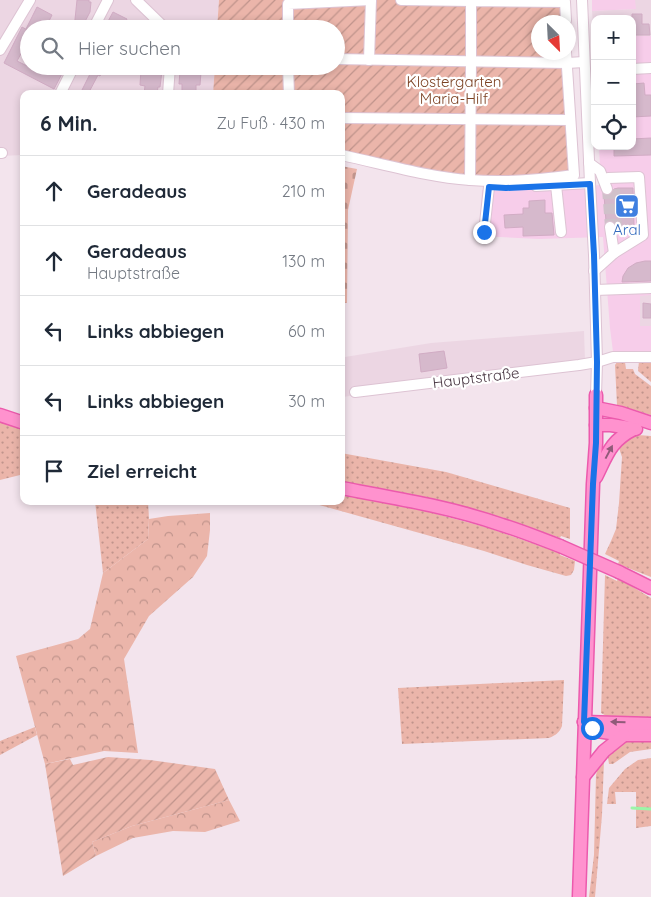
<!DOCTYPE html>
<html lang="de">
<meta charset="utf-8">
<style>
body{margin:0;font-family:Quicksand,sans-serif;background:#f2f2f3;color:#1f2937}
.controls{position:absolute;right:15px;top:15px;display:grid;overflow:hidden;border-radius:10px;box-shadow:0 2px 8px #0003}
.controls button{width:45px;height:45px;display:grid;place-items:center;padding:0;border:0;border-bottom:1px solid #e0e1e3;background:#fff;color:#1f2937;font:25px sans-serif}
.compass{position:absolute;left:531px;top:15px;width:45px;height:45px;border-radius:50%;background:#fff;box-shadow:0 2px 8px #0003;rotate:156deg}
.stop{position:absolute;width:15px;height:15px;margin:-11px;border:4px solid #1a73e8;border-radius:50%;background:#fff}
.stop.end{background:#1a73e8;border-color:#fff;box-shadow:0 1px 5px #0008}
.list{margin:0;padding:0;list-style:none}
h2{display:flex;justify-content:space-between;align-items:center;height:65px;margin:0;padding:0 20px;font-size:21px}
h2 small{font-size:16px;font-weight:400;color:#747a83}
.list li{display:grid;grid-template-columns:32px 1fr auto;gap:15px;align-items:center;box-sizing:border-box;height:70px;padding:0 20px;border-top:1px solid #e0e1e3}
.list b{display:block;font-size:19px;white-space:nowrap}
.list p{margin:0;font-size:16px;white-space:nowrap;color:#747a83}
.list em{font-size:16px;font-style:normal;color:#747a83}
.icon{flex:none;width:28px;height:28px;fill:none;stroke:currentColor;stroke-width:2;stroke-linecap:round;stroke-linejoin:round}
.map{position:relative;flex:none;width:651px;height:897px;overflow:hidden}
.search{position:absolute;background:#fff;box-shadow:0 2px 8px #0003;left:20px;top:20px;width:325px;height:55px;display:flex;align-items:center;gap:12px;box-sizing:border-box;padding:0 18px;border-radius:28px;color:#747a83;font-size:19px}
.panel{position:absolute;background:#fff;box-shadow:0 2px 8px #0003;left:20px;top:90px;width:325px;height:415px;border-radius:10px}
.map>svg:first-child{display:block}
.residential{fill:#ecd6e3}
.commercial{fill:#f7cdea}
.grass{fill:url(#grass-dots)}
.forest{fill:url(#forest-crowns)}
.cemetery{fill:url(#cemetery-stones)}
.garden{fill:url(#garden-furrows);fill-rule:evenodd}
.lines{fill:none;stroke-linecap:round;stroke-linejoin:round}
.stream{stroke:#9cf5a8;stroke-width:3}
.building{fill:#d6b9cc;stroke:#d1acc4}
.minor-tunnel{stroke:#d0c1ca;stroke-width:10;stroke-dasharray:10 5;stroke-linecap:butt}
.minor-casing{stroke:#ddc3d3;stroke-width:12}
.major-casing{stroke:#ec5aad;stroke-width:15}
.minor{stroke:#fff;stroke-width:10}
.major{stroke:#ff92ce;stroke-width:12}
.major-bridge-casing{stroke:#ec5aad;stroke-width:15;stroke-linecap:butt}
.major-bridge{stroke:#ff92ce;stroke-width:12}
.oneway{fill:#905a79}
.route{stroke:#1a73e8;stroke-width:6}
.labels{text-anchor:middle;stroke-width:4.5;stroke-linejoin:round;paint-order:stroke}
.park-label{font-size:15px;fill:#7c4223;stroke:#fff}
.shop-label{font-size:15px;fill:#366cbe;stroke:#fff}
.street-label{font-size:15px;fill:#463440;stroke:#fff}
</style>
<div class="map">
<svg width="651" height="897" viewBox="0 0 651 897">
<defs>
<pattern id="grass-dots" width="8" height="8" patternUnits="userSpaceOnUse" patternTransform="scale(1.25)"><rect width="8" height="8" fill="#ebb5aa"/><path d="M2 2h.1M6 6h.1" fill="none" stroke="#c0948c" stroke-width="1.8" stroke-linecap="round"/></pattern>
<pattern id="forest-crowns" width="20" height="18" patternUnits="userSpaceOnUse" patternTransform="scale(1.25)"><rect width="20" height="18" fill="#ebb5aa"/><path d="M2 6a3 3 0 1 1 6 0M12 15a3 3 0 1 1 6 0" fill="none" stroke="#c0948c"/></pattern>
<pattern id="cemetery-stones" width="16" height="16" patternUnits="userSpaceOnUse" patternTransform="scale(1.25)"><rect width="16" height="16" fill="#ebb5aa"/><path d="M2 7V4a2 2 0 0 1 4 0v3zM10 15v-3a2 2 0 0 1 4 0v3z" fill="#c0948c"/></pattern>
<pattern id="garden-furrows" width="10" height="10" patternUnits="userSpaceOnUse" patternTransform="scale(1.25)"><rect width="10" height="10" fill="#ebb5aa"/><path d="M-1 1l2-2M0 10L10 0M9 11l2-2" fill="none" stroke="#c0948c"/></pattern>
</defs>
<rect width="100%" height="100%" fill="#f3e4ed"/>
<g class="residential">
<path d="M0,0h219l-2,29h-188v37h186l-2,28h-189v61l-24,1z"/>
<path d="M635,0h16v36h-19v-17h-37v19h-1l-2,-27 43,-2z"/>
<rect x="640" y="295" width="11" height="31"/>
<path d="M584,331l1,30 -242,36 2,-40 86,-14z"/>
</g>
<g class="commercial">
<path d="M592,0h43l1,9 -44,2z"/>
<path d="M632,36h19v259l-11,1v30h11v28l-34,-1 -4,-1 -3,-24 -7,-91 -64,2 -59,-3 2,-46 21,1 98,-6 -2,-39h33z"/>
</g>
<g class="grass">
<path d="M639,361h12v21l-13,-11z"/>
<path d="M617,362h8l1,7h7l2,5 16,12v29l-34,-10 -2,-40z"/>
<path d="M0,422l24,8v44l-24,6z"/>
<path d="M638,435l13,1v141l-33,-13 1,-3 -14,-7 6,-13 5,-12 3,-26 3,-46 -4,-12 12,-8z"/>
<path d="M341,453l105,19 124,36v31l-9,-3 -1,2 -57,-20 -90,-22 -72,-15z"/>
<path d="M341,494l88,18 60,16 71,25v2l15,6 -1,9 -3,5 -5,1 -39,-11 -43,-14 -179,-50h36z"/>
<path d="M95,501h53l1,18 -1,20 -45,34z"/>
<path d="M605,575l12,6 1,-3 33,20v122l-41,-2 -9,-5z"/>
<path d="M564,680l-2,46c-3,7 -6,9 -13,12l-147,6 -4,-56z"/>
<path d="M35,727l2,8 -37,20v-14z"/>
<path d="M626,740h25v9l-21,3 -17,12h-4l-2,-13z"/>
<path d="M651,758v68l-15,2v-36h-21l1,12h-9l2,-16 16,-19 13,-9z"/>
<path d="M604,760l-2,55 -7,82h-6l5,-42 2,-80 3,-11z"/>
</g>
<g class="forest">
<path d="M210,513v17l-3,26 -14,21 -44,39 -25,43 14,94 -34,-2 -59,13 -29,-108 62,-17 12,-10 13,-56 45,-34 1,-20 19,-3z"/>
<path d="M229,800l11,21 -35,11 -32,-1 -40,7 -37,18 -4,-14 40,-16z"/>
</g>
<path class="cemetery" d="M341,166l16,3 -9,41 -1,93h-6z"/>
<g class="garden">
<path d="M219,0h351l2,58 -2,2 8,119 -79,5 -158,-25v-65h-128l2,-28h121v-37h-119zM538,22h30v30h-30z"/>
<path d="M108,757l42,3 65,9 14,31 -97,26 -40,16 4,14 -33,20 -18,-112 25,-5 3,6z"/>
</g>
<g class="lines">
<path class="stream" d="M632,808l19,1"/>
</g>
<g class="building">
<path d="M77,0h12v2h2l-1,10 -9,17h-7z"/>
<path d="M37,7l15,8 -7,14h-19z"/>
<path d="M113,12l14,7 -5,10h-18z"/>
<path d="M632,14h10v10h7l1,11h-18z"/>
<path d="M22,27l7,4v8l-12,22 22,11 1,-2 5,2 3,-6h18l-12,23 -50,-26z"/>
<path d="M81,66h24l-5,10 -2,-1 -10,19h-8l11,-22z"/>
<path d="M141,70l21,1 -2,16h-2l-1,7h-13l1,-8 -5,-1z"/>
<path d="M180,71l21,1 -1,13h-4v9l-14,-1v-9h-3z"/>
<path d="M644,83l1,12h6v21l-19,1v-15h2l-1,-18z"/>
<path d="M651,138v17l-37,1v-10h18v-7z"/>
<path d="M618,188h15l1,38 -17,1 -1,-4 -3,-2 -4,-1 -3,2 -2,-27h6l3,-2 1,-4z"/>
<path d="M545,200v13h7l2,22 -31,1v-9l-18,1 -1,-13 19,-1v-6h6v-7z"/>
<path d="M645,261h6v20l-29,1 1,-6 5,-8 8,-5z"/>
<path d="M643,303l8,1v14h-8z"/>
<path d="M444,351l3,17 -26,4 -2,-18z"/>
</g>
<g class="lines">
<g class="minor-tunnel">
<path d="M607,189l3,38"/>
<path d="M615,189l2,38"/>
</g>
<defs>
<g id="minor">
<path d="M136,0l30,29"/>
<path d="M401,0l70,1"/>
<path d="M582,0l8,183 4,72 3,107 -1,33"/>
<path d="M93,29l15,-29"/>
<path d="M288,29v-25l83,-4"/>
<path d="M0,50l30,-50"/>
<path d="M336,59l231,4 17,-1"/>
<path d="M369,60l2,-60"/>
<path d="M288,66l1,28"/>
<path d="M632,69l19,-1"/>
<path d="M60,94l14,-28"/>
<path d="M168,94l2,-28"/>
<path d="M341,118l229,2"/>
<path d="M0,153h2"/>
<path d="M341,155c43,9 86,22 129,25 35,3 69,0 104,-5l-8,-123"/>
<path d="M589,163l11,8 7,18"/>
<path d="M608,178l31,-1 4,58 -29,18"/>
<path d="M470,180l1,-119v-60l94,1 1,18 -6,2"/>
<path d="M556,185l5,47"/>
<path d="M536,186l54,-3"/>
<path d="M484,232l5,-45"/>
<path d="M594,271l20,-18 -4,-26"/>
<path d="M595,290l56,-2"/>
<path d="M355,392l224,-27 18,-3 16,-5h38"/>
</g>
<g id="major">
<path d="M596,408l25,5 30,10"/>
<path d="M0,415l24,8"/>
<path d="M596,425h15l25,4"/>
<path d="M596,477c11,-22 14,-36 38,-48"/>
<path d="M341,488c54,10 109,19 161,37 20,6 39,14 58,21"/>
<path d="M619,572l32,16"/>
<path d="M584,722l13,9 27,4h27"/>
<path d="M584,722l67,2"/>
<path d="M583,777l21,-26 20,-16"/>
<path d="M579,897l14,-413 3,-41v-48"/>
</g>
</defs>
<use href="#minor" class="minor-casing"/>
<use href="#major" class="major-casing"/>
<use href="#minor" class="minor"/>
<use href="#major" class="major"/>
<defs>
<path id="major-bridge" d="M560,546l59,26"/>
</defs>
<use href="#major-bridge" class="major-bridge-casing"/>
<use href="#major-bridge" class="major-bridge"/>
</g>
<defs><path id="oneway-solid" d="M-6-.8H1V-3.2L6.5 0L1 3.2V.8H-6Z" transform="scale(1.25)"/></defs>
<g class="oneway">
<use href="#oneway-solid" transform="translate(609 452) rotate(-62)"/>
<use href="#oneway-solid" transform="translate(618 722) rotate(-178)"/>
</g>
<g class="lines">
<path class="route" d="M484,232l5,-45 17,1 84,-4 4,71 3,107 -1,81 -3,41 -9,238 8,6"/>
</g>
<defs>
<symbol id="supermarket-square" viewBox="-11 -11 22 22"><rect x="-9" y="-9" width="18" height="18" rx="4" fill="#3f7fe0" stroke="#fff"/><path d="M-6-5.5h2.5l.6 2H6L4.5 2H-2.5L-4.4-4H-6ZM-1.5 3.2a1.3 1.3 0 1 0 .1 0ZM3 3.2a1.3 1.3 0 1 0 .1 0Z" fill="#fff"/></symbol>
</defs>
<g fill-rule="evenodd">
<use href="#supermarket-square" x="613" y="192" width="28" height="28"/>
</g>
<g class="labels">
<g class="park-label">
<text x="454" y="87">Klostergarten<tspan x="454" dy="17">Maria-Hilf</tspan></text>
</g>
<g class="shop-label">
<text x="627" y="235">Aral</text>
</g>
<g class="street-label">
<text transform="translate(476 378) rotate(-7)" y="5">Hauptstraße</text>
</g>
</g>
</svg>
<div class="controls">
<button>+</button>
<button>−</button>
<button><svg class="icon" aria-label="locate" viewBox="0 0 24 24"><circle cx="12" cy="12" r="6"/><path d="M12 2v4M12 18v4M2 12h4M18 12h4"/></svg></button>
</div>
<svg class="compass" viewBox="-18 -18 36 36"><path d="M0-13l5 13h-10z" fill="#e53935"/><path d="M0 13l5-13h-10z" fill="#747a83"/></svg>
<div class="stop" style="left:592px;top:728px"></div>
<div class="stop end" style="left:484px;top:232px"></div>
<div class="search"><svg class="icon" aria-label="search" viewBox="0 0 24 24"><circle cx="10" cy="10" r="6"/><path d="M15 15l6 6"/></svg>Hier suchen</div>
<section class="panel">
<h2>6 Min.<small>Zu Fuß · 430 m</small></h2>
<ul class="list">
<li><svg class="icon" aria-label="ahead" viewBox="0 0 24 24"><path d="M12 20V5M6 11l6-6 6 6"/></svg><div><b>Geradeaus</b></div><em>210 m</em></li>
<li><svg class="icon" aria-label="ahead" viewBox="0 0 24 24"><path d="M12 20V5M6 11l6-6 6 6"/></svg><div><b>Geradeaus</b><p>Hauptstraße</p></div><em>130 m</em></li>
<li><svg class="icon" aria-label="left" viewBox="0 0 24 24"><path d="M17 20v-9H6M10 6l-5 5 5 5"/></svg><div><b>Links abbiegen</b></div><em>60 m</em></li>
<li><svg class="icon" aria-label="left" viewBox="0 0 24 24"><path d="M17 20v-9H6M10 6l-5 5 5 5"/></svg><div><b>Links abbiegen</b></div><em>30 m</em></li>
<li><svg class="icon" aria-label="arrive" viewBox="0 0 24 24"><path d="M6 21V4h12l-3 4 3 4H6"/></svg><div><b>Ziel erreicht</b></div></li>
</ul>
</section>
</div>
